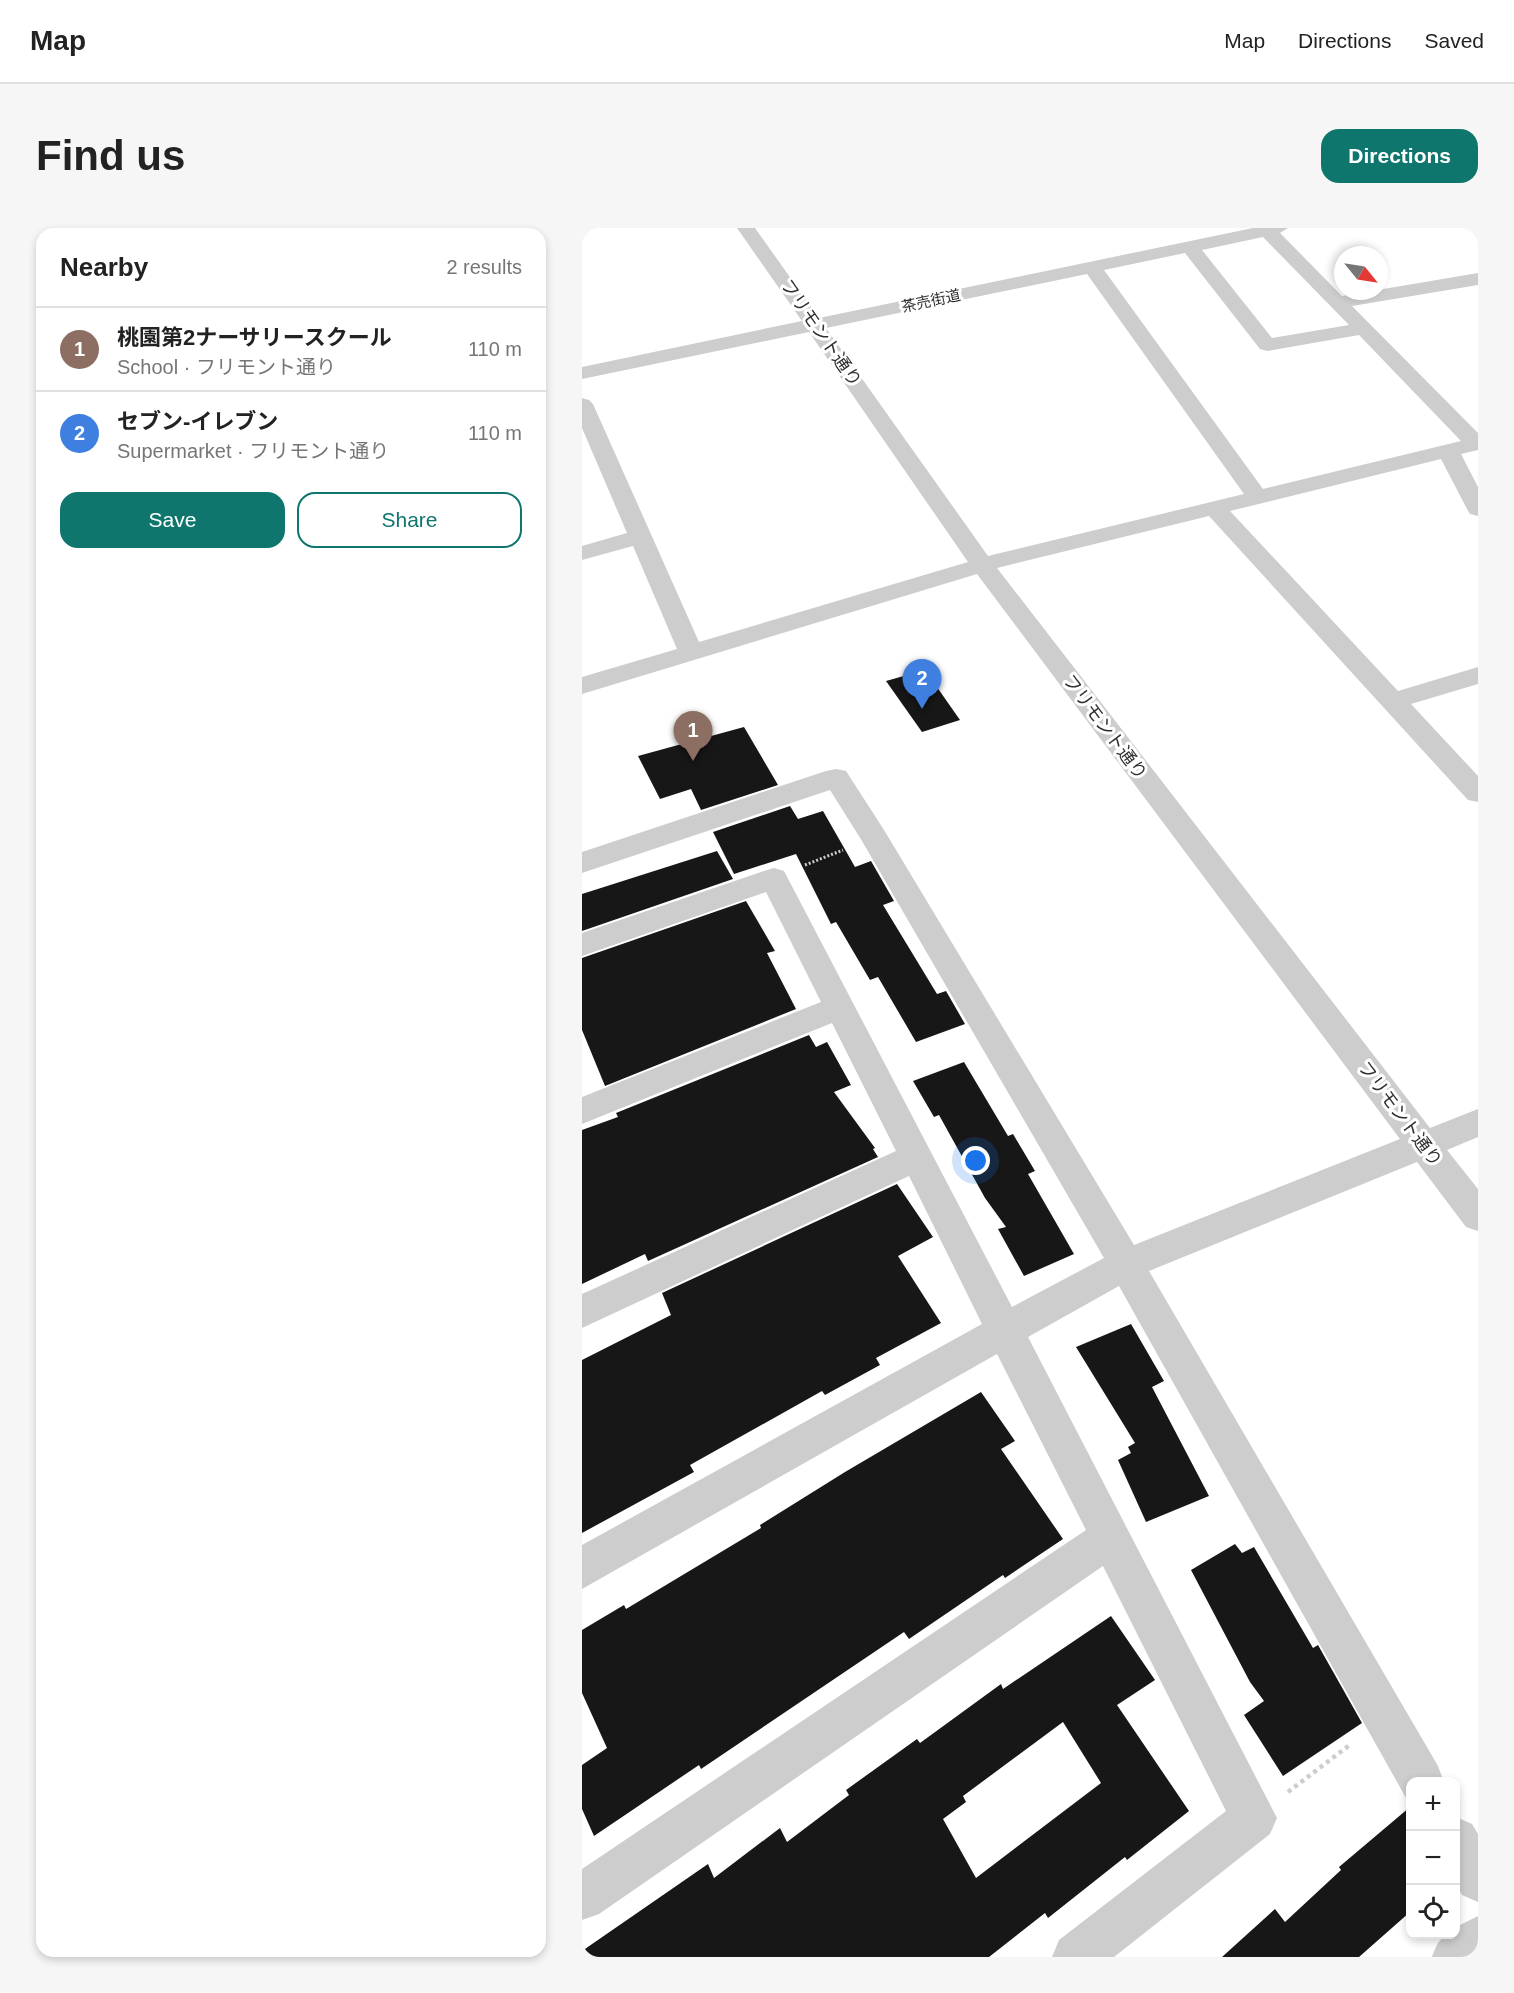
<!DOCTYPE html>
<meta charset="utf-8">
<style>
body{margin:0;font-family:Helvetica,"Noto Sans JP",sans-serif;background:#f6f6f6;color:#222}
.controls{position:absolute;right:18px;bottom:18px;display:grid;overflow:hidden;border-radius:12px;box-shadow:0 3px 9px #0003}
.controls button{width:54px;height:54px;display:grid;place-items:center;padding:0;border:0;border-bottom:2px solid #e0e0e0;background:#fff;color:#222;font:30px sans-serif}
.compass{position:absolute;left:752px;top:18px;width:54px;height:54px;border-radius:50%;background:#fff;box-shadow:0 3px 9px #0003;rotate:120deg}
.you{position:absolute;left:394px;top:933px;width:21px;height:21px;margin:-15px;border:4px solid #fff;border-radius:50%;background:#1a73e8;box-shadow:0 0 0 9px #1a73e833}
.badge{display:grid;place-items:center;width:39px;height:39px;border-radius:50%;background:#0f766e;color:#fff;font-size:20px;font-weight:700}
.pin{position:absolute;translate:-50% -50px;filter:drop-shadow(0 2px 3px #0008)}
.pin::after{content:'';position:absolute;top:32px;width:21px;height:18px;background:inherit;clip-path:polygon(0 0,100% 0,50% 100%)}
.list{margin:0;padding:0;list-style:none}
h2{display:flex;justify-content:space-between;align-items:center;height:78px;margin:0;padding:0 24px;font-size:26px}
h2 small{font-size:20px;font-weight:400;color:#767676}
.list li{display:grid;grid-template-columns:39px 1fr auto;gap:18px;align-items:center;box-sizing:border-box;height:84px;padding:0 24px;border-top:2px solid #e0e0e0}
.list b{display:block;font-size:22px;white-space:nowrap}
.list p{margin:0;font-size:20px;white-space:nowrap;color:#767676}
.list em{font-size:20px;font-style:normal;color:#767676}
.actions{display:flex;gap:12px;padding:18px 24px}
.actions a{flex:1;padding:14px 0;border:2px solid #0f766e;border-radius:18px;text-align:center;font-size:21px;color:#0f766e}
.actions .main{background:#0f766e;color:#fff}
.icon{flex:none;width:33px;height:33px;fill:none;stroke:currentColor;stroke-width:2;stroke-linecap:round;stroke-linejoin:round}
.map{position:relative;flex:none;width:896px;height:1729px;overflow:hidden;border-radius:18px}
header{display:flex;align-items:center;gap:36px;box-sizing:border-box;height:84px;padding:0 30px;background:#fff;border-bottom:2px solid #e0e0e0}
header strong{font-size:28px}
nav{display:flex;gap:33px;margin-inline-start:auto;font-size:21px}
.intro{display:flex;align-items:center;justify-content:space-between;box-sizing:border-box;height:144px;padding:0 36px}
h1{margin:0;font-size:42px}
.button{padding:15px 27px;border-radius:18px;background:#0f766e;color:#fff;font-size:21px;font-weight:700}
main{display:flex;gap:36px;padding:0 36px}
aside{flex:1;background:#fff;border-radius:18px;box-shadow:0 3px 9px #0003}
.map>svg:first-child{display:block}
.building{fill:#171717;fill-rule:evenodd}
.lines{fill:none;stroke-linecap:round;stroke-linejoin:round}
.path-far1{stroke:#cdcdcd;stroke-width:3;stroke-dasharray:2 2;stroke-linecap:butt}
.path{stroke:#cdcdcd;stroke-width:4.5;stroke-dasharray:4 4;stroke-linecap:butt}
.minor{fill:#cdcdcd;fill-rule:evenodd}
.labels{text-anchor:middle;stroke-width:6;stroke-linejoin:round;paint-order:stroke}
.far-street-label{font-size:15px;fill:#303030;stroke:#fff}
.street-label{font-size:18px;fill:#303030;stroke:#fff}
</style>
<header>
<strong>Map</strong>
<nav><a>Map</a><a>Directions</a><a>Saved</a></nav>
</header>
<div class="intro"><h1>Find us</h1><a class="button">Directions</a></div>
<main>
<aside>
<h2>Nearby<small>2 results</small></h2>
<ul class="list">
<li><span class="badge" style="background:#8d6e63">1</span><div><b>桃園第2ナーサリースクール</b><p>School · フリモント通り</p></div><em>110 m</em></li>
<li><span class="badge" style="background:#3f7fe0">2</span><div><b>セブン-イレブン</b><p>Supermarket · フリモント通り</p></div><em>110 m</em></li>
</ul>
<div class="actions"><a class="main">Save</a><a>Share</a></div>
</aside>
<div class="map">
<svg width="896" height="1729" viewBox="0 0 896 1729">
<rect width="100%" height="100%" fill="#fff"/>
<g class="building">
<path d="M343,442l35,50 -38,12 -36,-51z"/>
<path d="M162,499l34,58 -77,25 -10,-21 -31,10 -22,-43z"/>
<path d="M208,578l8,13 25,-8 32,56 16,-6 23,40 -11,4 54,89 9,-3 19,33 -49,18 -38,-65 -8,3 -34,-58 -5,2 -35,-70 -62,20 -21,-42z"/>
<path d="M135,623l16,28 -151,52v-37z"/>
<path d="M164,673l29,50 -8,2 29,56 -191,77 -23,-56v-72z"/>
<path d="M227,807l7,12 11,-5 24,43 -17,7 41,56 -2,1 5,8 -230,104 -3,-7 -63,30v-154l36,-13 -2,-4z"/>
<path d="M382,834l44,74 5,-2 22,37 -7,3 46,80 -50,22 -26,-47 8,-2 -21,-29 -46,-83 -5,2 -21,-36z"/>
<path d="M315,956l36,53 -35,19 43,67 -65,35 4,7 -55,30 -3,-4 -132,74 4,7 -112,61v-173l89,-45 -9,-22z"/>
<path d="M549,1096l33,57 -12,6 57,109 -63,26 -28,-62 13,-7 -3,-6 7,-4 -59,-96z"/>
<path d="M399,1164l34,49 -14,8 62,90 -58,39 -2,-3 -94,64 -5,-7 -203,137 -2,-4 -105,71 -12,-27v-44l25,-17 -25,-55v-63l42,-25 2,4 135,-81 -1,-3 85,-53z"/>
<path d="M653,1316l7,9 12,-6 59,101 5,-3 44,78 -79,53 -39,-61 20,-14 -14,-19 -59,-112z"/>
<path d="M529,1388l44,64 -38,25 72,106 -62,49 -2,-3 -77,61 -3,-5 -56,44h-407v-6l126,-87 6,14 66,-50 7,14 62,-47 -3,-5 71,-51 3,4 81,-59 2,5zM481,1494l38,61 -125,95 -33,-59 23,-17 -3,-6z"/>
<path d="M828,1579v105l-51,45h-137l53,-48 10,13 56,-52 -2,-3z"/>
</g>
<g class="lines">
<path class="path-far1" d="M223,637l38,-15"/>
<path class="path" d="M706,1564l63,-48"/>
<g class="minor">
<path d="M155,0h18l64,90 434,-90h35l-8,5 62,63 136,-23v12l-126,21 126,127v17l-17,4 17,33v29l-8,-2 -3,-5 -26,-50 -211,52 168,180 80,-24v17l-67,20 67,72v26l-10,-2 -259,-284 -212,52 433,560 48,-19v28l-31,13 31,39v42l-12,-4 -49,-65 -268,109 289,495 6,16h-34v18l-4,-2 -287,-512 -91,51 249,481 -7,16 -156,123h-62l7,-17 167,-129 -123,-245 -504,348 -17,6v-51l504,-339 -89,-176 -415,235v-44l400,-221 -73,-148 -327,152v-34l314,-143 -64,-128 -250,101v-27l239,-95 -55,-110 -184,64v-23l182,-62 10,-3 10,3 228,436 92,-49 -242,-417 -32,-51 -248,83v-21l244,-81 10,-2 10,2 38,59 250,415 266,-106 -423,-565 -395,120v-17l95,-28 -44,-103 -51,14v-14l45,-13 -45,-105v-30l7,2 4,4 106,238 269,-80 -159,-230 -227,47v-12l220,-46zM681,9l86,88 -77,13 -70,-88zM603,25l75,96 7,2 92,-16 102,106 -198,48 -159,-219zM505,46l157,220 -256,62 -162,-228z"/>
<path d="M874,1589l16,7 6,10v68l-16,-7 -6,-10z"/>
<path d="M896,1688v41h-46c5,-13 8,-23 24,-23v-7z"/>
</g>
</g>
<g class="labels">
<g class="far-street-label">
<text transform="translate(349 73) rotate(-12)" y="5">茶売街道</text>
</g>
<g class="street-label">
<text transform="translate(239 105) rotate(55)" y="6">フリモント通り</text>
<text transform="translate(523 499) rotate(53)" y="6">フリモント通り</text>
<text transform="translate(818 886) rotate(53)" y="6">フリモント通り</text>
</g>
</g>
</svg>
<div class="controls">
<button>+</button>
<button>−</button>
<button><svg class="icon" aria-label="locate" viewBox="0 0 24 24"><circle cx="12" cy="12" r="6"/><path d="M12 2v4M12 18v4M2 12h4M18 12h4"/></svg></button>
</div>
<svg class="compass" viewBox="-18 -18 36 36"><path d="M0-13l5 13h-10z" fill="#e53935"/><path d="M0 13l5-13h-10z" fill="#767676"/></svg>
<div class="you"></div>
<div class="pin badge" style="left:111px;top:533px;background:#8d6e63">1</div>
<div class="pin badge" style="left:340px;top:481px;background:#3f7fe0">2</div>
</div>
</main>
